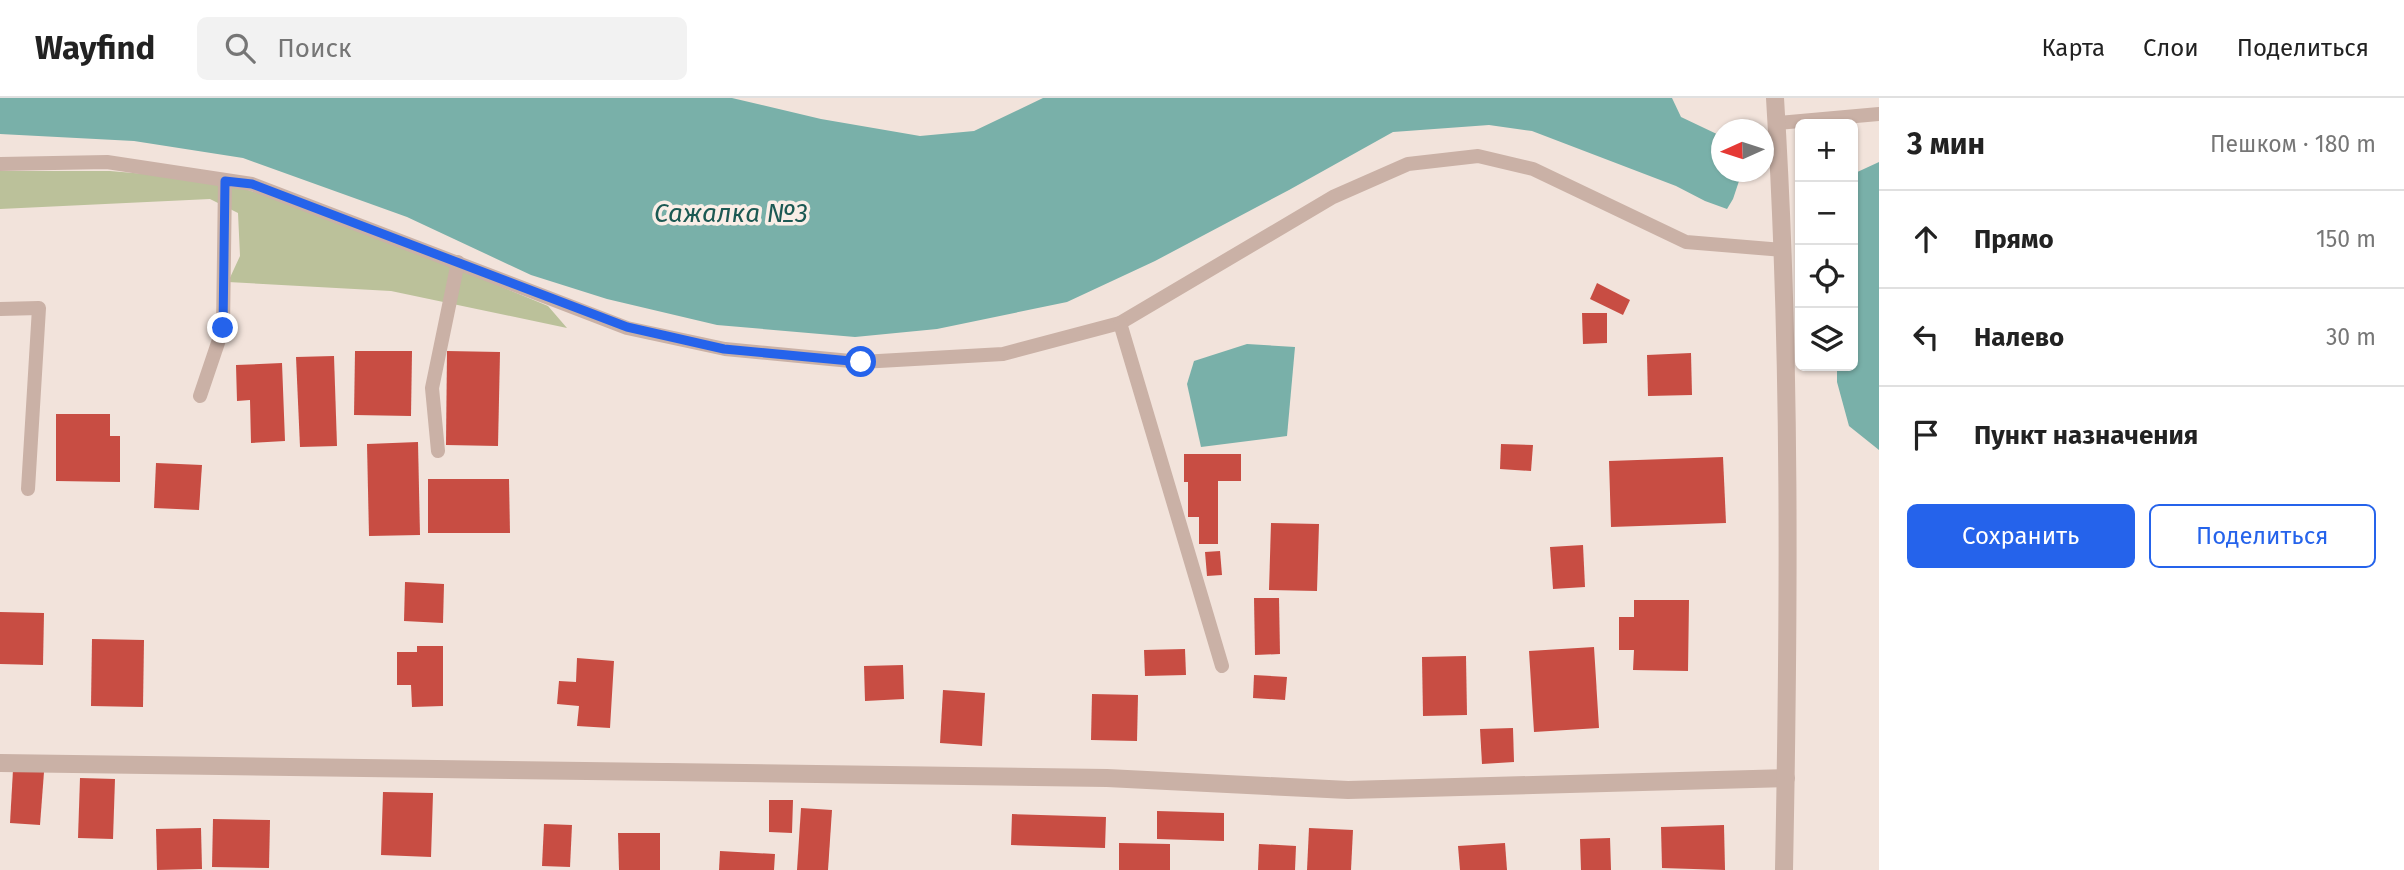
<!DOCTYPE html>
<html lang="ru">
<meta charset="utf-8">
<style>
body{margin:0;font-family:"Fira Sans",sans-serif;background:#f2f2f2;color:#222}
.controls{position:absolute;right:21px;top:21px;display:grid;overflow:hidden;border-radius:10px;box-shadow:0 2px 5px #0004}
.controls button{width:63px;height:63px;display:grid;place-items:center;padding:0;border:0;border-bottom:2px solid #e0e0e0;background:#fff;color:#222;font:35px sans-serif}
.compass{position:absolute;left:1711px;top:21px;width:63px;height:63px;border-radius:50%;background:#fff;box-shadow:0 2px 5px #0004;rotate:267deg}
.stop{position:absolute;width:21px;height:21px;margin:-16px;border:5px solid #2563eb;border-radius:50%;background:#fff}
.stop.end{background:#2563eb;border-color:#fff;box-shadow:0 2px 7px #0008}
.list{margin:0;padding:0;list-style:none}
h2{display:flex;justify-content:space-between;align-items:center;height:91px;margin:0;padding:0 28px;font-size:30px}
h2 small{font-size:23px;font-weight:400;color:#767676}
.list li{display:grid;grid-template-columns:46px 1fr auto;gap:21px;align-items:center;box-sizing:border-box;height:98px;padding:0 28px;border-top:2px solid #e0e0e0}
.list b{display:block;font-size:26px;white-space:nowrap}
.list em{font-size:23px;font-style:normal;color:#767676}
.actions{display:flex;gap:14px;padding:21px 28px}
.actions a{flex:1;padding:16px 0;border:2px solid #2563eb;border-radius:10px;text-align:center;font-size:24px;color:#2563eb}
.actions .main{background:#2563eb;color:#fff}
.icon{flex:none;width:38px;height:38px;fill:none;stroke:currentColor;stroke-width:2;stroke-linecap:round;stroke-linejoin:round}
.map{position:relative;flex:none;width:1879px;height:772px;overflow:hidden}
header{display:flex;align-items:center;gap:42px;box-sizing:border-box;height:98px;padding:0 35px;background:#fff;border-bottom:2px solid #e0e0e0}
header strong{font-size:33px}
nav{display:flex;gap:38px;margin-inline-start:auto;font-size:24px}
.search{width:490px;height:63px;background:#f2f2f2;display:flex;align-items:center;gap:18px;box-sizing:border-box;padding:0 24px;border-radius:10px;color:#767676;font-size:26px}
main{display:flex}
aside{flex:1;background:#fff}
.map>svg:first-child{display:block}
.green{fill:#bbc19a}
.water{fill:#79b0a9}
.building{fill:#c84d43}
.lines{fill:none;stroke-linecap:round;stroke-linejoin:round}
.service{stroke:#cab1a6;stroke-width:14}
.minor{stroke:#cab1a6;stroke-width:18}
.tertiary{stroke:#cab1a6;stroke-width:18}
.route{stroke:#2563eb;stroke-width:9}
.labels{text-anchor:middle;stroke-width:7;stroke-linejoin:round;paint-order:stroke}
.water-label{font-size:26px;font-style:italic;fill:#1c5953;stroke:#faeee7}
</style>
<header>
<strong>Wayfind</strong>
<div class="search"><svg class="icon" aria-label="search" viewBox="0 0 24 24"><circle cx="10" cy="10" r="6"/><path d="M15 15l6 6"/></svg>Поиск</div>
<nav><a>Карта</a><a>Слои</a><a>Поделиться</a></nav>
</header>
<main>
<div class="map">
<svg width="1879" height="772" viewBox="0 0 1879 772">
<rect width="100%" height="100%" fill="#f2e3db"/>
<path class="green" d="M0,73h110l106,9 61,19 148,56 123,51 19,22 -176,-37 -163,-9 12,-26 -2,-43 -28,-14 -210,10z"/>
<g class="water">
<path d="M0,0h732l89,21 99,17 54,-5 69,-33h629l9,19 40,19 1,36h20l-9,27 -6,10 -22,-8 -29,-15 -144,-55 -43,-6 -96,7 -104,58 -134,71 -88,41 -130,27 -82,8 -138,-12 -110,-26 -76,-24 -124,-58 -164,-59 -109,-17 -134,-7z"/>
<path d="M1879,64v288l-30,-24 -12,-44v-16h16v-192z"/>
<path d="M1247,246l48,3 -8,89 -86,11 -14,-63 7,-23z"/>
</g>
<g class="building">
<path d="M1597,185l33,17 -7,15 -33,-16z"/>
<path d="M1582,215h25v30l-24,1z"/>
<path d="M355,253h57l-1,65 -57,-1z"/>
<path d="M447,253l53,1 -2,94 -52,-1z"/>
<path d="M1691,255l1,42 -44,1 -1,-41z"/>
<path d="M334,258l3,90 -37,1 -4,-90z"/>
<path d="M282,265l3,78 -34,2 -1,-43 -13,1 -1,-36z"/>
<path d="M56,316h54v22h10v46l-64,-1z"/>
<path d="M418,344l2,93 -51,1 -2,-92z"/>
<path d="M1501,346l32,1 -2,26 -31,-2z"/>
<path d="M1184,356h57v27h-23v63h-19v-27h-11v-35h-4z"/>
<path d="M1723,359l3,66 -115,4 -2,-66z"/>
<path d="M156,365l46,2 -3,45 -45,-2z"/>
<path d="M428,381h81l1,54h-82z"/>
<path d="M1271,425l48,1 -2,67 -48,-1z"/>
<path d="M1583,447l2,42 -32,2 -3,-42z"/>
<path d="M1220,453l2,24 -15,1 -2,-24z"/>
<path d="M405,484l39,2 -1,39 -39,-2z"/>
<path d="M1254,500h25l1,56 -25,1z"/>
<path d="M1634,502h55l-1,71 -55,-1 1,-20h-15v-33h15z"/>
<path d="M0,514l44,1 -1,52 -43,-1z"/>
<path d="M92,541l52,1 -1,67 -52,-1z"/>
<path d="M417,548h26v60l-31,1 -1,-22h-14v-33h20z"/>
<path d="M1594,549l5,81 -65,4 -5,-81z"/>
<path d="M1185,551l1,26 -41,1 -1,-26z"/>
<path d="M1466,558l1,59 -44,1 -1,-59z"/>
<path d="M577,560l37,3 -4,67 -33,-2 2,-20 -22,-2 2,-23 17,1z"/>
<path d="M903,567l1,34 -39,2 -1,-35z"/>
<path d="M1254,577l33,2 -2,23 -32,-2z"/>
<path d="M943,592l42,3 -3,53 -42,-3z"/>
<path d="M1092,596l46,1 -1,46 -46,-1z"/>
<path d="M1513,630l1,34 -32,2 -2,-35z"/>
<path d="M13,672l31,2 -4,53 -30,-2z"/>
<path d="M80,680l35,1 -2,60 -35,-1z"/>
<path d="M383,694l50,1 -2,64 -50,-2z"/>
<path d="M769,702h24l-1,33 -23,-1z"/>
<path d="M801,710l31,2 -4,60h-31z"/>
<path d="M1157,713l67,2v28l-67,-2z"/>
<path d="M1012,716l94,3 -1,31 -94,-3z"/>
<path d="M213,721l57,1 -1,48 -57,-1z"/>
<path d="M544,726l28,1 -2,42 -28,-1z"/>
<path d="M1724,727l1,45 -63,-2 -1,-41z"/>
<path d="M201,730l1,41 -45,1 -1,-41z"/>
<path d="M1309,730l44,2 -2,40h-44z"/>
<path d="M618,735h42v37h-41z"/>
<path d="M1610,740l1,32h-30l-1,-31z"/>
<path d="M1119,745l51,1v26h-51z"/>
<path d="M1505,745l2,27h-47l-2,-24z"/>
<path d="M1259,746l37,2 -1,24h-37z"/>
<path d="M720,753l55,3 -1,16h-55z"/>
</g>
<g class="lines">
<g class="service">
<path d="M1777,25l102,-9"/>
<path d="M0,66l107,-2 145,22 375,144 98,21 136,13 142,-8 117,-31 213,-126 75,-33 70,-8 55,13 153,73 97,8"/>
<path d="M0,211l39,-1 -11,181"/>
<path d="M1120,225l102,343"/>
<path d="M200,298l23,-68 2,-147"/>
<path d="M438,353l-6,-63 26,-126"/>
</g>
<path class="minor" d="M0,665l1107,15 241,12 438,-12"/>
<path class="tertiary" d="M1775,0c16,257 14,515 9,772"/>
</g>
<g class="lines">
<path class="route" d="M223,230l2,-147 27,3 375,143 97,22 137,13"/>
</g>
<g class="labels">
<g class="water-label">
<text x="731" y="124">Сажалка №3</text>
</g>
</g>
</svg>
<div class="controls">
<button>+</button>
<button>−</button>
<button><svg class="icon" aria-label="locate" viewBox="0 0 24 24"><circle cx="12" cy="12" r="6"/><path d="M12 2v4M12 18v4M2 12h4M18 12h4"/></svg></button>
<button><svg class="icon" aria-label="layers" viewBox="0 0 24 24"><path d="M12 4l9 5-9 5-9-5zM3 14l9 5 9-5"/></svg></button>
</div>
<svg class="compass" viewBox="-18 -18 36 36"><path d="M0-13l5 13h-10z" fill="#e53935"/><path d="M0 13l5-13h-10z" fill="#767676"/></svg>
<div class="stop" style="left:861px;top:264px"></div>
<div class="stop end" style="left:223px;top:230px"></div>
</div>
<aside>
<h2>3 мин<small>Пешком · 180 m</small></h2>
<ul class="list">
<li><svg class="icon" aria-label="ahead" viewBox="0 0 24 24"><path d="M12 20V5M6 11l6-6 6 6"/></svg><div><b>Прямо</b></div><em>150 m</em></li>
<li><svg class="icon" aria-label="left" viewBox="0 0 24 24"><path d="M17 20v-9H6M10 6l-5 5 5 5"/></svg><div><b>Налево</b></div><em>30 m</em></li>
<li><svg class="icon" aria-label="arrive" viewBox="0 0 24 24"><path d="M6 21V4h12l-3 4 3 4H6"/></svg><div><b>Пункт назначения</b></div></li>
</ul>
<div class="actions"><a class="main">Сохранить</a><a>Поделиться</a></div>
</aside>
</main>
